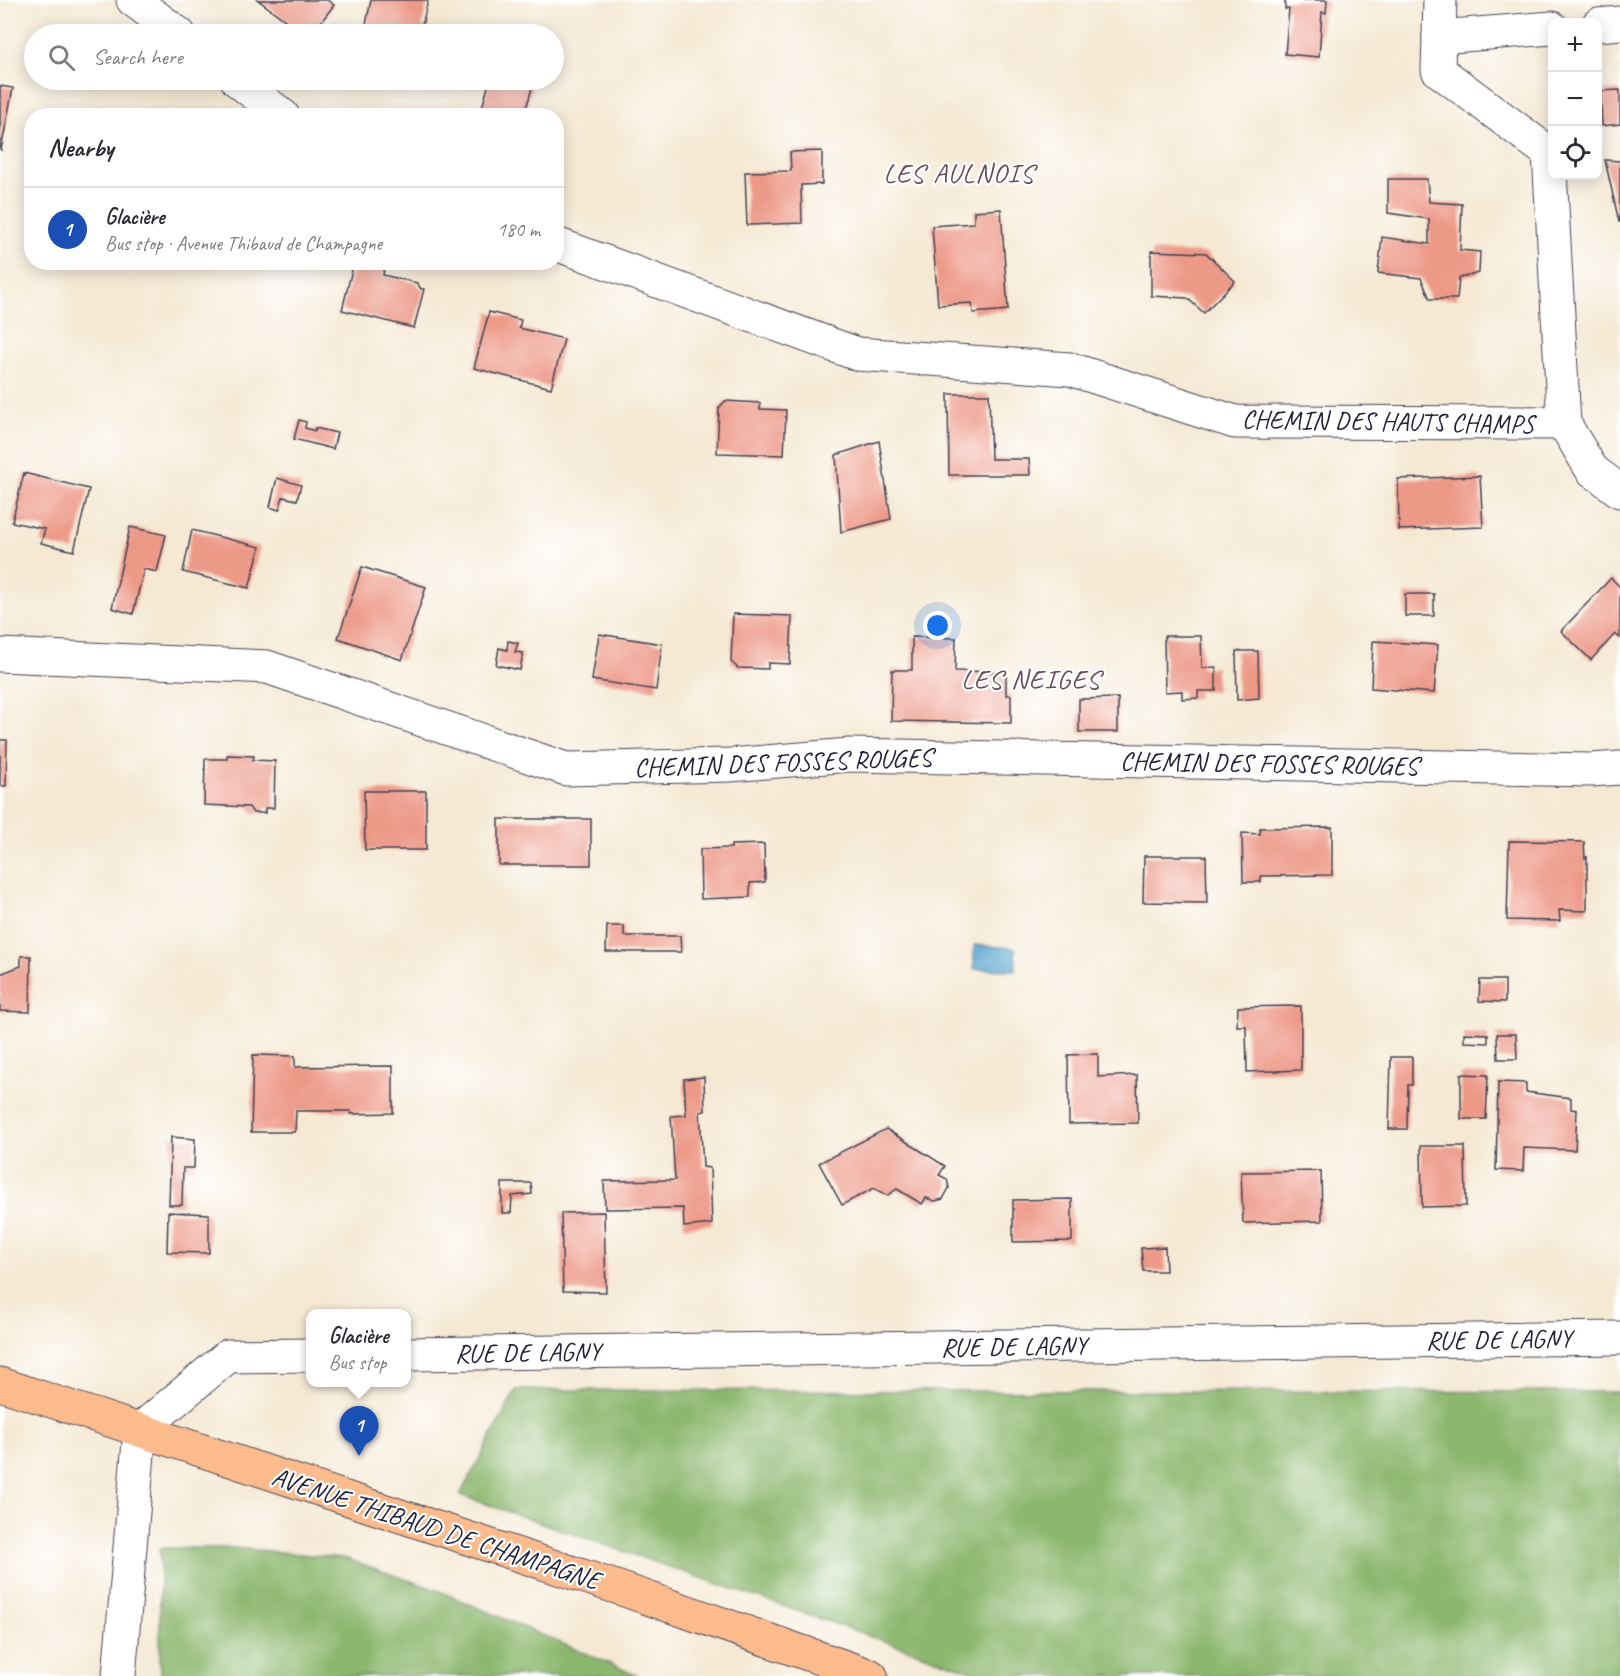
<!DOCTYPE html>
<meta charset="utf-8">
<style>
body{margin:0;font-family:Caveat,sans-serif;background:#f2f2f3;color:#2b2b33}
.controls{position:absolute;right:18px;top:18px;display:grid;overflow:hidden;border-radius:12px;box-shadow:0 3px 15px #0003}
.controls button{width:54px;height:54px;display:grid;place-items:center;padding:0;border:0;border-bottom:2px solid #e1e1e2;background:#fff;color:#2b2b33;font:30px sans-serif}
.you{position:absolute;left:938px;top:626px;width:21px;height:21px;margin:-15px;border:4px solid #fff;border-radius:50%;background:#1a73e8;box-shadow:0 0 0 9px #1a73e833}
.badge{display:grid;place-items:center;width:39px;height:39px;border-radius:50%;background:#1f6fb2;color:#fff;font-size:20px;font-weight:700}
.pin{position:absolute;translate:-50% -50px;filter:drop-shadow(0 2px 3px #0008)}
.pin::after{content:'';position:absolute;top:32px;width:21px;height:18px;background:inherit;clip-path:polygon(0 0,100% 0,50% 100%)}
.popup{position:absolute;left:306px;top:1309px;width:105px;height:78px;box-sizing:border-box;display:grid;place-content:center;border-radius:12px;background:#fff;filter:drop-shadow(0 2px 4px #0005);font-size:20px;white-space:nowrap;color:#7c7c81}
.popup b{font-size:22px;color:#2b2b33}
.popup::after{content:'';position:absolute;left:50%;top:100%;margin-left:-12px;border:12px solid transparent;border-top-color:#fff}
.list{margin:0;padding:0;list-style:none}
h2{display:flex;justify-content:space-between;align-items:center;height:78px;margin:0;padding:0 24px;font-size:26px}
h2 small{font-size:20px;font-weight:400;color:#7c7c81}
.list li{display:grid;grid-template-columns:39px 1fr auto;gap:18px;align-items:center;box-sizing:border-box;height:84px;padding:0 24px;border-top:2px solid #e1e1e2}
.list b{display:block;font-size:22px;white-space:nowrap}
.list p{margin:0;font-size:20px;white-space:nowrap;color:#7c7c81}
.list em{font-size:20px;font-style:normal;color:#7c7c81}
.icon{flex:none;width:33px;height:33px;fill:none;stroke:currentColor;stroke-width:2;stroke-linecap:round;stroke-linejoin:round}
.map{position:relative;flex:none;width:1620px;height:1676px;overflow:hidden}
.search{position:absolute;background:#fff;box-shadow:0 3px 15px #0003;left:24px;top:24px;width:540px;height:66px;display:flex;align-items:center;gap:15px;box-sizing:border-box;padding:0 21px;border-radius:33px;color:#7c7c81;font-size:22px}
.panel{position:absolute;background:#fff;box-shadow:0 3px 15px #0003;left:24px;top:108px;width:540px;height:162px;border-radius:24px}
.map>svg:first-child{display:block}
.forest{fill:#8cb76e;stroke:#576c54;stroke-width:1.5}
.water{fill:#52a3cc;stroke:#3a6284;stroke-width:1.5}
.building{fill:#ed9988}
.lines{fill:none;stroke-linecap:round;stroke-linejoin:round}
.minor-casing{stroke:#424052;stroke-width:35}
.primary-casing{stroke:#424052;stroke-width:35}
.minor{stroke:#fff;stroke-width:33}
.primary{stroke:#fbbb8d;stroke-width:33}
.labels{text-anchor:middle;stroke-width:4.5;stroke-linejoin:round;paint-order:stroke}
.street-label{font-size:26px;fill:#22223b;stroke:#fff}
.neighbourhood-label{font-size:27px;letter-spacing:1.5px;fill:#694c56;stroke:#fff}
</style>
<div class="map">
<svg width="1620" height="1676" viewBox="0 0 1620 1676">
<rect width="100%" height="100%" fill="#fff"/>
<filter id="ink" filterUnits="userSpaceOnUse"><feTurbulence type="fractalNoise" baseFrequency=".0167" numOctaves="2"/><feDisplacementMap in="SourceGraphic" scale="12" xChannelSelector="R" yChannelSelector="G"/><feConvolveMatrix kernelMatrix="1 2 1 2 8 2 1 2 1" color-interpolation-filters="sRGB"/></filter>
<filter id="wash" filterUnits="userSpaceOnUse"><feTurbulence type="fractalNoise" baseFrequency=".008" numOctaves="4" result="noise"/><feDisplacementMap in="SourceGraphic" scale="24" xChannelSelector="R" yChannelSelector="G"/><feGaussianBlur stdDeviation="1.35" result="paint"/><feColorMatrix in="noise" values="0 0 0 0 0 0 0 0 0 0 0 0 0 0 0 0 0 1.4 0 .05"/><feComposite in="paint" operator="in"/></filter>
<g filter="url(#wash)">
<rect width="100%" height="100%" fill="#f5e9d4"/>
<g class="forest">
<path d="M516,1390l1104,2v284h-634l-526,-181z"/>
<path d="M160,1548h73l111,10 90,31 204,87h-478z"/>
</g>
<path class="water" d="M974,945l41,3 1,22 -42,-1z"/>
<g id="blocks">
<g class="building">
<path d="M258,0h69l7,5 -22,29h-8z"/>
<path d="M371,0h57l-6,26 7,1 -2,7h-63z"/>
<path d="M1285,0h42l-1,13 -4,-1 -3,45 -34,-3 4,-45h-4z"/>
<path d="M490,80h37l7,1 -10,35h-27l-16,-5z"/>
<path d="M0,86l13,2 -12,62 -1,-1z"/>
<path d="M1620,90v34l-18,2 -2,-35z"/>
<path d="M822,151v33l-21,1 1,38 -55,2 -2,-53 46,-1 -1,-19z"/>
<path d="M1605,160l15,1v61h-1z"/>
<path d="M1388,179h39l2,23 33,2 -2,46 20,2 -1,21 -20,5 -2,21h-27l-9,-21 -43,-5 4,-36 47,7v-25l-41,-6z"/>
<path d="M1001,209l7,101 -35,3 -1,-10 -34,2 -6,-79 42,-3v-12z"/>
<path d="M1151,251l55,2 29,28 -31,32 -17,-15 -36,-2z"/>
<path d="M354,262l31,1 -2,12 34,8 4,6h3l-10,39 -72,-18z"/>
<path d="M489,312l32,8 -2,8 45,11 -13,49 -77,-20z"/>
<path d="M948,394h41l2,65h38l1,16h-81z"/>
<path d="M725,401l35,2v6l26,1 -2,45 -67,-2 2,-45z"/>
<path d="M299,420l7,2 -1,6 10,3v-3l22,5 -4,16 -39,-10z"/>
<path d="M879,441l12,78 -50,13 -5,-77z"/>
<path d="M24,473l65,16 -15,62 -33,-8 4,-14 -33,-7z"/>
<path d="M1480,476l3,51 -84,3 -1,-51z"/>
<path d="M277,478l24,7 -4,15 -14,-3 -4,13 -9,-3z"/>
<path d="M130,527l36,8 -9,37 -13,-3 -11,45 -21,-6z"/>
<path d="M192,530l68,17 -11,41 -66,-16z"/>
<path d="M362,567l64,20 -24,73 -64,-22z"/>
<path d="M1611,578l9,9v51l-5,-4 -24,26 -30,-29z"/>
<rect x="1405" y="594" width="29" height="22"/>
<path d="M733,614l59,2 -2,48 -22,-1v6l-30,-1 -7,-6z"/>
<path d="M599,634l63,10 -6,46 -64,-10z"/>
<path d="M1164,636h37l1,32 14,-1v24h-18v7l-16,1v-8l-17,1z"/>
<path d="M912,637l44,1 -1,33 51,1v23h5v28l-120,-2 1,-51h20z"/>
<path d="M508,641l10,2 -3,9 8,1 -3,17 -24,-5 3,-17 8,2z"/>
<path d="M1373,641l65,4 -4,48 -63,-5z"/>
<path d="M1236,651h22l1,47 -22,2z"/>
<path d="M1118,698v34h-39v-33z"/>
<path d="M0,740h7l-1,46h-6z"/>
<path d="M227,755l27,1 -1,4 22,1 -1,47h-9v5h-12l-4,-6 -45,-2 1,-46h22z"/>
<path d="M364,791h62v59h-61z"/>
<rect x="499" y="819" width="92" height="46"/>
<path d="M1332,827v48l-71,1v6h-18l-1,-49 18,1v-6z"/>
<path d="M1509,841l75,1 1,16 2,-1v54l-28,-1 1,11 -53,-1z"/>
<path d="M764,844l1,38 -15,1v14l-49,2 -1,-50 31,-1v-3z"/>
<path d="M1144,856h62l1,47 -64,-1z"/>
<path d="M607,926h17v10h56l1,16h-75z"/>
<path d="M21,956h10l-1,56 -30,-1v-37l21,-8z"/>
<path d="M1480,980h25v22l-26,-1z"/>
<path d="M1301,1006v64l-54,2 -1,-46h-9l1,-19z"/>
<path d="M1464,1033l24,1v9l-24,-1z"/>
<path d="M1497,1034h19l1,25h-19z"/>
<path d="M1098,1054v23l39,-2 1,48 -69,1 -1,-69z"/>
<path d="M253,1055l42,1v11l98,-1v47l-42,1v-3h-55l-1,21h-44z"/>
<path d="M1391,1057h21v28h-4l-1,44h-18z"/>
<path d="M1461,1074l27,1 -2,44h-25z"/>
<path d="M704,1077l1,34 -5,1 3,55 7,1 2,56 -28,3 -1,-19 -78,1 -1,-28 71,-1 -4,-64 15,-1 -2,-36z"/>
<path d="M1498,1082l28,1v9l45,6v11l6,1 -2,40 -51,-2 -1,23 -27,-1z"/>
<path d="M886,1129l59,37 -6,9 8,4 2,9 -6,11 -8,2 -9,-3 -4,6 -25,-15 -9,6 -4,-1 -10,-6 -32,17 -23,-42z"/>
<path d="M171,1137l24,2 -1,29h-11l-1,37h-13z"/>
<path d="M1421,1146h44l1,60 -44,1z"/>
<path d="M1321,1171l1,50 -79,2 -2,-51z"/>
<path d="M502,1183h29l1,11 -20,2 -1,17h-9z"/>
<path d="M1072,1199v42l-59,1v-42z"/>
<path d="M168,1212l41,2v39l-42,-1z"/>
<path d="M604,1212l2,80 -43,-1 -2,-78z"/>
<path d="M1165,1247l1,24h-23l-2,-23z"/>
</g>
</g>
</g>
<g filter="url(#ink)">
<use href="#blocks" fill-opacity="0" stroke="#424052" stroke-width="1.5"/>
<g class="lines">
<defs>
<g id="minor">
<path d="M133,0l46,34"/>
<path d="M1440,0l-2,70 111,83 15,270 28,47 28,21"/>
<path d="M1598,25l22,-2"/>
<path d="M1439,37l113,-9"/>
<path d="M237,80l46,36"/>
<path d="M556,244l301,110 213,15 165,53 329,1"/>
<path d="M0,655l267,12 299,102 164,-4 120,-10 741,15 29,-2"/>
<path d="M407,1354l1213,-16"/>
<path d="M119,1676l21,-246 88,-74 83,-1"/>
</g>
<path id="primary" d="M0,1384l616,203 255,89"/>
</defs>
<use href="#minor" class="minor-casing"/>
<use href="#primary" class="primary-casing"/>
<use href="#minor" class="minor"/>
<use href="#primary" class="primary"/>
</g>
</g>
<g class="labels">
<g class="street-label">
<text transform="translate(1388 421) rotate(1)" y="9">CHEMIN DES HAUTS CHAMPS</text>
<text transform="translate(783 762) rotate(-2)" y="9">CHEMIN DES FOSSES ROUGES</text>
<text transform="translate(1269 763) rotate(1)" y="9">CHEMIN DES FOSSES ROUGES</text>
<text transform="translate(1499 1339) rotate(-1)" y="9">RUE DE LAGNY</text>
<text transform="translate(1014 1346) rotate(-1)" y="9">RUE DE LAGNY</text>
<text transform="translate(528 1352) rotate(-1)" y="9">RUE DE LAGNY</text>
<text transform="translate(436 1528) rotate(18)" y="9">AVENUE THIBAUD DE CHAMPAGNE</text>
</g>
<g class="neighbourhood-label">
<text x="959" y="182">LES AULNOIS</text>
<text x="1031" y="688">LES NEIGES</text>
</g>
</g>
</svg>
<div class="controls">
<button>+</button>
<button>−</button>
<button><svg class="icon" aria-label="locate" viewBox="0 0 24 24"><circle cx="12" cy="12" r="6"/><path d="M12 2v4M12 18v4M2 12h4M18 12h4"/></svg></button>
</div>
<div class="you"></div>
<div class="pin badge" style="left:359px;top:1456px;background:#1a4fb4">1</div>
<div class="popup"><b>Glacière</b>Bus stop</div>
<div class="search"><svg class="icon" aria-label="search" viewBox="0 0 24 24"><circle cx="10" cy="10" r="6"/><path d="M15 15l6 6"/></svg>Search here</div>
<section class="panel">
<h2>Nearby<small></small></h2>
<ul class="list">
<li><span class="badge" style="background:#1a4fb4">1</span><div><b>Glacière</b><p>Bus stop · Avenue Thibaud de Champagne</p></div><em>180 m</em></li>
</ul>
</section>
</div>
